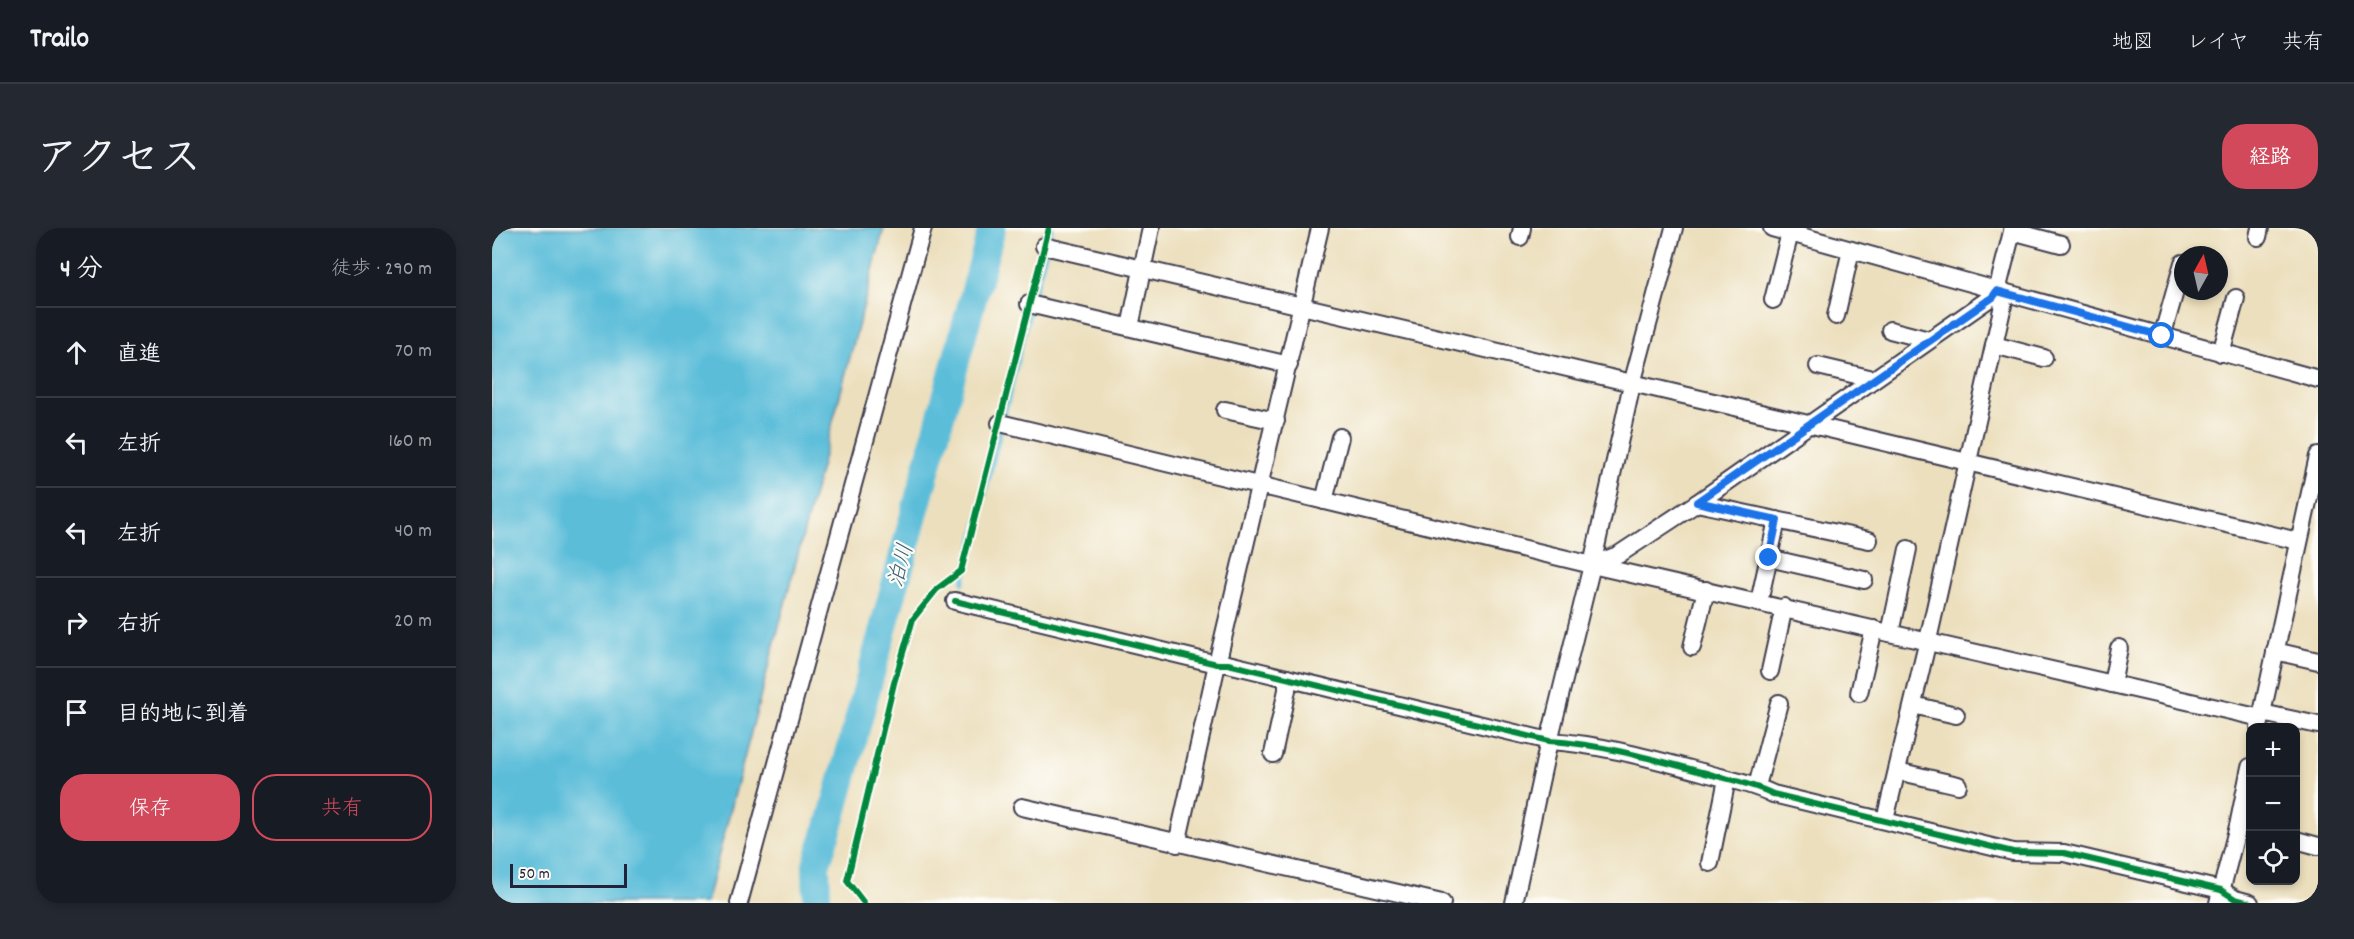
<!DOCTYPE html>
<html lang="ja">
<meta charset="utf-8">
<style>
body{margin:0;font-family:Dekko,"Klee One",sans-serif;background:#242831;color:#f1f3f6}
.controls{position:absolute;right:18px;bottom:18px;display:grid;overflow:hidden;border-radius:12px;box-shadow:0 3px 9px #0003}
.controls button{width:54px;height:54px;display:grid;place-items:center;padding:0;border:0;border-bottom:2px solid #363941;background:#171b24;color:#f1f3f6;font:30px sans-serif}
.compass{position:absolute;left:1682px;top:18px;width:54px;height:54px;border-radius:50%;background:#171b24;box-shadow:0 3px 9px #0003;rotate:8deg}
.scale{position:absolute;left:18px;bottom:15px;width:117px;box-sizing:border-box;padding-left:6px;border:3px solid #22223b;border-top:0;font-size:16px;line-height:21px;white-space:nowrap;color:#22223b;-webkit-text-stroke:4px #fdfcf7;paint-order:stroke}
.stop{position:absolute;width:18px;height:18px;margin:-14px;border:4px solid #1a73e8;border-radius:50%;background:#fff}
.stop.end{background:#1a73e8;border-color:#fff;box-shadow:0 2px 6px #0008}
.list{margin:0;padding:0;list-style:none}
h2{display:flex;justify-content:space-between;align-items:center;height:78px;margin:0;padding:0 24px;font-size:26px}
h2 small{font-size:20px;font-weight:400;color:#9ea1a6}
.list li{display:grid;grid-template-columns:39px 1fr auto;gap:18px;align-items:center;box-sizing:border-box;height:90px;padding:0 24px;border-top:2px solid #363941}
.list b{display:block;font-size:22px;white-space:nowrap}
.list em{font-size:20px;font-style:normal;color:#9ea1a6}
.actions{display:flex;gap:12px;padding:18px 24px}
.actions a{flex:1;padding:14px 0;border:2px solid #d1495b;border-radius:24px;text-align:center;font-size:21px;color:#d1495b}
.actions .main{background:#d1495b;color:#fff}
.icon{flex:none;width:33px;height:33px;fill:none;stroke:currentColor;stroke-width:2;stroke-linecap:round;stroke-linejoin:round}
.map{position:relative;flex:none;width:1826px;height:675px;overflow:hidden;border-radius:24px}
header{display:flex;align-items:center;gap:36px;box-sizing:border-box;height:84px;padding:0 30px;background:#171b24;border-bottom:2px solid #363941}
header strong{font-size:28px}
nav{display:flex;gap:33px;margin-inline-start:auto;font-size:21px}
.intro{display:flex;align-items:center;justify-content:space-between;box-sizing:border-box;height:144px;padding:0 36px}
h1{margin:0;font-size:42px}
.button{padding:15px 27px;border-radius:24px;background:#d1495b;color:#fff;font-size:21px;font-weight:700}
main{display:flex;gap:36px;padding:0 36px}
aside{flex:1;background:#171b24;border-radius:24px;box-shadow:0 3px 9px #0003}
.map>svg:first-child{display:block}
.water{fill:#5bbdd9;stroke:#3e708a;stroke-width:1.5}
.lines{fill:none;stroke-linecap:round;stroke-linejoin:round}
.stream{stroke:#5bbdd9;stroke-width:4.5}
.river{stroke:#5bbdd9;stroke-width:28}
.minor-casing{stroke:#403e4e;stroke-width:20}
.minor{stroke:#fff;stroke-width:16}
.cycleway-casing{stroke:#fdfcf7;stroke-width:10}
.cycleway{stroke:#00873e;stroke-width:6}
.route{stroke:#1a73e8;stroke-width:8}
.labels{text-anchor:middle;stroke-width:4.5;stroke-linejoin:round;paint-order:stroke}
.water-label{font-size:22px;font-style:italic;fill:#39607a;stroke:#fdfcf7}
</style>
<header>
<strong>Trailo</strong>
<nav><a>地図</a><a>レイヤ</a><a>共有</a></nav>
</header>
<div class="intro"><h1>アクセス</h1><a class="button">経路</a></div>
<main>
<aside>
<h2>4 分<small>徒歩 · 290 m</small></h2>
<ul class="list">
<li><svg class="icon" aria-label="ahead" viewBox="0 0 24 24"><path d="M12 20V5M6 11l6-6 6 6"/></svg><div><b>直進</b></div><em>70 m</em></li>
<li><svg class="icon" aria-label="left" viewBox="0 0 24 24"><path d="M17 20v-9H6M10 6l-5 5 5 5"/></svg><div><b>左折</b></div><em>160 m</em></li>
<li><svg class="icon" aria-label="left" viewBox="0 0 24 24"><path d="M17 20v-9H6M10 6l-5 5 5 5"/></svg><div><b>左折</b></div><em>40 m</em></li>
<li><svg class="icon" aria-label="right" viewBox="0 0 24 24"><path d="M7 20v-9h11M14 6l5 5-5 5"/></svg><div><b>右折</b></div><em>20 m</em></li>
<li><svg class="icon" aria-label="arrive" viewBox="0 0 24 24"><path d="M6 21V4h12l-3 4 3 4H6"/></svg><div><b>目的地に到着</b></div></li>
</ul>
<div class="actions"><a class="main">保存</a><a>共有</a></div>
</aside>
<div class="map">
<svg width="1826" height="675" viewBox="0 0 1826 675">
<rect width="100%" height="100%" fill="#fdfcf7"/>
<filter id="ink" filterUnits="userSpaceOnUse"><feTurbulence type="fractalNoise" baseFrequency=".0167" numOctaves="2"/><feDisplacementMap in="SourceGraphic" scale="12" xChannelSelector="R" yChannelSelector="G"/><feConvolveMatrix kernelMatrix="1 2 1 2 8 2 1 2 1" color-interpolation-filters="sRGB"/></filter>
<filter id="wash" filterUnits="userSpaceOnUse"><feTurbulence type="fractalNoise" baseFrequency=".008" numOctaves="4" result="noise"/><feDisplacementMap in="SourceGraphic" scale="24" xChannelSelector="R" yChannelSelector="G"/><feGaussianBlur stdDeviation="1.35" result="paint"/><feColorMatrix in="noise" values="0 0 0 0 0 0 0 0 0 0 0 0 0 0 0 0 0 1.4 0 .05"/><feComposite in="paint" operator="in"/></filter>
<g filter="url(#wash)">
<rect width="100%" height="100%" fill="#ecdfbd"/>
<path class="water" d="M0,0h392l-178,675h-214z"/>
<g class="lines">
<g class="stream">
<path d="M556,15l4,-15"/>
<path d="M540,73l14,-50"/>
<path d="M511,192l27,-111"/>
<path d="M471,355l38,-155"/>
</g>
<path class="river" d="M325,675l-1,-38 16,-48 160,-589"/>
</g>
</g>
<g filter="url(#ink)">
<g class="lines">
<defs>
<g id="minor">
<path d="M1280,0l546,151"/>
<path d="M1520,3l49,13"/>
<path d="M1028,9l2,-9"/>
<path d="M1766,9l2,-9"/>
<path d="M552,18l764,178 490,117"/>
<path d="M1281,72l17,-67"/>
<path d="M537,76l260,61"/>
<path d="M1344,88l15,-66"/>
<path d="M638,99l21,-99"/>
<path d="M1398,102l39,10"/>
<path d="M1670,109l21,-74"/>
<path d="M1502,117l50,13"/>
<path d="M1729,125l15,-55"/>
<path d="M1326,138l55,13"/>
<path d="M733,182l51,11"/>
<path d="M508,195l592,142 669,153"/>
<path d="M832,273l16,-64"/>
<path d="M1205,275l172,37"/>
<path d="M1277,330l95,22"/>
<path d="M1100,337l26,-10 79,-52 296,-207 4,-5 16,-63"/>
<path d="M463,373l262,63h11l321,77c51,3 104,18 153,31 24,7 49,11 71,22l240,58 51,1 157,37 14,9 15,4"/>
<path d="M1267,374l18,-82"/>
<path d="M1398,405l18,-84"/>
<path d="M1200,419l14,-57"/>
<path d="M1783,423l43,10"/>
<path d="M1278,443l14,-64"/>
<path d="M1620,456l7,-36"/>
<path d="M1367,465l15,-64"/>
<path d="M1421,477l43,10"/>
<path d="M1770,485l56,12"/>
<path d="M1767,499l59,-271"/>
<path d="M781,526l14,-64v-12"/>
<path d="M1405,543l61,14"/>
<path d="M1265,558l22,-83"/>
<path d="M530,579l420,96"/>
<path d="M1393,592l43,-180 75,-335 -6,-14"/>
<path d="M1804,612l22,6"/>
<path d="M685,616l40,-180 103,-436"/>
<path d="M1218,635l17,-84"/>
<path d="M247,675l184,-675"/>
<path d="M1022,675l35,-162 43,-176 40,-181 42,-156"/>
<path d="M1726,675l20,-77 12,-59"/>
</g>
</defs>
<use href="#minor" class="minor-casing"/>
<use href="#minor" class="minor"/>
<defs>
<g id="cycleway">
<path d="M463,373l262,63h11l321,77c51,3 104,18 153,31 24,7 49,11 71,22l240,58 51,1 157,37 14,9 15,4"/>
<path d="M372,675l-17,-22 47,-198 19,-64 24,-30 24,-18 88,-343"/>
</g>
</defs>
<use href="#cycleway" class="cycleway-casing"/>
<use href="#cycleway" class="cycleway"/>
</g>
</g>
<g class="lines" filter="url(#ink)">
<path class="route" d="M1277,330l8,-38 -80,-18 296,-205 4,-6 165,45"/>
</g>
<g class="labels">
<g class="water-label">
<text transform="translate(407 337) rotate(-75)" y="8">泊川</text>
</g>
</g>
</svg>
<div class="controls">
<button>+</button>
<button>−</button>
<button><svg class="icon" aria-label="locate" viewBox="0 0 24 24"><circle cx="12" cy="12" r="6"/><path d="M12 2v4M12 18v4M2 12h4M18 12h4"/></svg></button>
</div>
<svg class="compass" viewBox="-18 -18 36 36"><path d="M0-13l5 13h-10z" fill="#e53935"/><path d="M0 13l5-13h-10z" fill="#9ea1a6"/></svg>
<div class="scale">50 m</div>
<div class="stop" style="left:1670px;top:108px"></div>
<div class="stop end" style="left:1277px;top:330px"></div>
</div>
</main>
